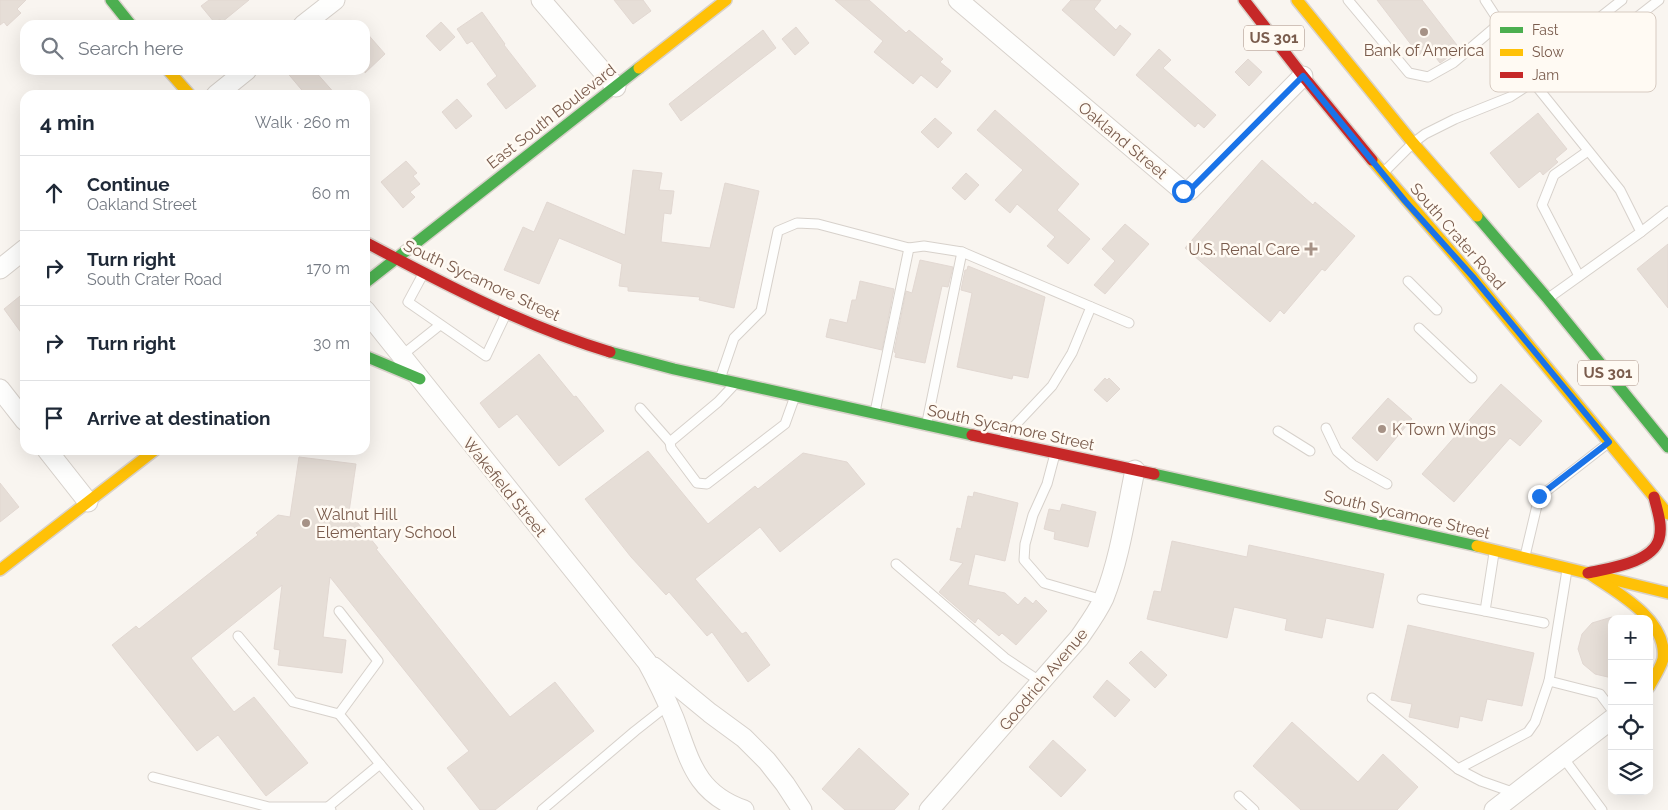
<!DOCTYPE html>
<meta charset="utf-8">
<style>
body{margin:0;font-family:Raleway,sans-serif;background:#f2f2f3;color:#1f2937}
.controls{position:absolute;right:15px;bottom:15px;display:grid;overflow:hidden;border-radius:10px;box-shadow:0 5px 20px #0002}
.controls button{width:45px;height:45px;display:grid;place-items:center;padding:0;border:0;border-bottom:1px solid #e0e1e3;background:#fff;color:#1f2937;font:25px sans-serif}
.stop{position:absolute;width:15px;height:15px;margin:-11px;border:4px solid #1a73e8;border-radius:50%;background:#fff}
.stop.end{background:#1a73e8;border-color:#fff;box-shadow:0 1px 5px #0008}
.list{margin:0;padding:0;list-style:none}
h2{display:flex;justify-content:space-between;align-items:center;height:65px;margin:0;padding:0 20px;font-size:21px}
h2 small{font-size:16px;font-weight:400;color:#747a83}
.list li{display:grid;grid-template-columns:32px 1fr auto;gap:15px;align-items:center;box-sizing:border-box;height:75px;padding:0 20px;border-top:1px solid #e0e1e3}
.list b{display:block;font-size:19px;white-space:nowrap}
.list p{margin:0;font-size:16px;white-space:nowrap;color:#747a83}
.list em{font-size:16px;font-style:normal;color:#747a83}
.icon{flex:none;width:28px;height:28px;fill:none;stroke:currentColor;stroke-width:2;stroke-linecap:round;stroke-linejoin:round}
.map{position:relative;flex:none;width:1668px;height:810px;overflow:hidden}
.search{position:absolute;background:#fff;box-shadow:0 5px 20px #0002;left:20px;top:20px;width:350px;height:55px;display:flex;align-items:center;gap:12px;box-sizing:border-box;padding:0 18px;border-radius:15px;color:#747a83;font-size:19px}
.panel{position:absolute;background:#fff;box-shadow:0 5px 20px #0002;left:20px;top:90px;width:350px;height:365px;border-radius:15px}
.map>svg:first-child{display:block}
.building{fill:#e6ded7;stroke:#e2d8d2}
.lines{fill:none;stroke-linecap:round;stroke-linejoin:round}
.lane-casing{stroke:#d7d1cb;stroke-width:11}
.street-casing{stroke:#d7d1cb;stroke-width:21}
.fast-casing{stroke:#d9d2cb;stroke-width:14}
.slow-casing{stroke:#d9d2cb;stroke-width:14}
.jam-casing{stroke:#d9d2cb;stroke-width:14}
.lane{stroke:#fefefd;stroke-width:9}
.street{stroke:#fefefd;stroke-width:19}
.fast{stroke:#4caf50;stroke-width:11}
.slow{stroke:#ffc107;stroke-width:11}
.jam{stroke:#c62828;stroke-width:11}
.route{stroke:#1a73e8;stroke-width:6}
.poi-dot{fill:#a69286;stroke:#fffaf3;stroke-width:2}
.labels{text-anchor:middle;stroke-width:5;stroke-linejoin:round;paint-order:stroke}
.shield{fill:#fffaf3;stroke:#a28b7f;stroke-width:1}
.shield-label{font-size:15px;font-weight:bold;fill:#7a5c4d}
.poi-label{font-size:16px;fill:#7a5c4d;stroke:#fffaf3;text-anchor:start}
.street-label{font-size:16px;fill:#7a5c4d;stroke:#fffaf3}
.key{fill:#fffaf3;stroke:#d7cbc1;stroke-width:1}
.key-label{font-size:14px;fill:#7a5c4d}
</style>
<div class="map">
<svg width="1668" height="810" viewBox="0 0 1668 810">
<rect width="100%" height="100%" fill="#f9f5f0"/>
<g class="building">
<path d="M0,0h26l-9,9 4,4 -14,13 -3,-4 -4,3z"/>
<path d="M209,0h40l-27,22 -2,-3 -5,4 -14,-17z"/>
<path d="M614,0h29l8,11 -18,13z"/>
<path d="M835,0h34l37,33 3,-3 34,29 -3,3 11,9 -14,17 -16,-13 -8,9 -39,-32 9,-11z"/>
<path d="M1071,0h30l-7,9 22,21 4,-5 11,9 -17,22 -52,-46z"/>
<path d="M1377,0h45l38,49 -20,14 -12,-16 -9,8z"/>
<path d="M482,12l23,32 -1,1 32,41 -30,23 -19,-25 10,-8 -25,-35 -5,3 -10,-15z"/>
<path d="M441,22l14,15 -15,14 -14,-15z"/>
<path d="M796,27l13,16 -14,12 -13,-16z"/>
<path d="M763,30l13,18 -95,73 -12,-17z"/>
<path d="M365,31l20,23 -20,19z"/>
<path d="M1159,49l12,11 -8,8 53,47 -12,13 -6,-5 -3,4 -59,-52z"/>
<path d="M1248,59l14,13 -13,14 -14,-14z"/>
<path d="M285,70h29l22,25h-30z"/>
<path d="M457,99l15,17 -16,13 -14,-17z"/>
<path d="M995,110l84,74 -22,26 33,29 -22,25 -21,-18 8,-9 -38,-33 -7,9 -15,-13 28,-30 -46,-40z"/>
<path d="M1538,113l29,36 -12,10 3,3 -15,13 -3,-4 -21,17 -29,-35z"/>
<path d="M935,118l17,15 -14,15 -17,-16z"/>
<path d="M1262,160l51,45 2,-3 40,34 -30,35 -3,-2 -38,45 -4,-4 -10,12 -85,-74z"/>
<path d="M406,161l11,12 -4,3 7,8 -10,8 5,5 -12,11 -22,-26z"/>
<path d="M633,170l29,3 -3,17 15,1 -3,23 -7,-1 -3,29 49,6 15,-65 34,8 -25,117 -35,-8 1,-3 -72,-6v-4l-9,-1 3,-22 -63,-26 -20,46 -35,-14 19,-43 11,5 13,-30 78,33z"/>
<path d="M966,173l13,12 -14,15 -13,-12z"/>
<path d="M1125,224l24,20 -44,50 -11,-9 21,-24 -13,-12z"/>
<path d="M1668,244v64l-31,-39z"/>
<path d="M920,260l33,7 -5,20 -6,-1 -17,77 -30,-6 1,-4 -2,-1 12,-61 6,2z"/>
<path d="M968,266l77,31 -17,81 -15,-3 -1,4 -55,-12 15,-74 -11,-3 4,-20h2z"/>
<path d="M860,281l34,8 -12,61 -56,-13 4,-18 17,4 5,-23h4z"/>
<path d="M25,292v46l-21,-29z"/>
<path d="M539,354l35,43 2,-1 28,35 -45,35 -42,-52 -18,14 -19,-25z"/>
<path d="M1105,378l2,2 2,-2 11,11 -13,13 -13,-12z"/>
<path d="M1501,384l41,37 -22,25 -10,-8 -56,64 -32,-28z"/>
<path d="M1388,398l24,21 -35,42 -25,-23z"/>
<path d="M648,451l60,73 47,-38 3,3 45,-36 44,9 18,22 -85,68 -20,-25 -65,52 47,55 4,-2 24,33 -22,17 -36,-50 -5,4 -38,-44 -3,3 -35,-38 -46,-58z"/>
<path d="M299,457l57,7 -7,48 29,36 -2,1 134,168 45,-35 39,49 -99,79h-15l-33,-42 22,-17 -139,-174 -7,60 23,3 -4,33 -64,-8 2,-15 -6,-1 8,-64 -91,73 43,54 20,-15 54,66 -42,33 -48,-61 -21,16 -85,-106 24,-19 3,3 119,-94 -2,-2 22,-18 12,2z"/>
<path d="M0,483l19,24 -19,15z"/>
<path d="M974,492l44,11 -13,58 -30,-7 -7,31 37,8 13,12 7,-8 8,7 3,-4 11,11 -31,34 -14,-12 -3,3 -21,-18 -3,5 -36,-31 24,-29 -13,-3 7,-32 4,1 7,-33 5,1z"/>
<path d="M1062,504l34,8 -8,35 -34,-8 1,-7 -11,-3 5,-20 11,2z"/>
<path d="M1172,541l75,16 2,-12 135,29 -11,54 -47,-10 -4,20 -37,-8 2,-11 -53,-12 -7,31 -80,-19 7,-28 7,1z"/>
<path d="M1612,617v61l-17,-4 -12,-10 -5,-15 4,-15 10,-11z"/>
<path d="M1408,625l126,28 -12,53 -35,-7 -5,22 -22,-5 -2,12 -49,-11 3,-13 -21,-4z"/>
<path d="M1141,651l26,24 -12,13 -26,-25z"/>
<path d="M1107,680l23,20 -15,17 -22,-20z"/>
<path d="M1292,722l66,60 25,-28 35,33 -21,23h-96l-48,-44z"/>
<path d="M1053,740l33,30 -25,27 -32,-30z"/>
<path d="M859,748l50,46 -15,16h-49l-23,-21z"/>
</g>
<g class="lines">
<defs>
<g id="lane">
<path d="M1348,0l61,73 19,4 25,-14 47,-40"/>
<path d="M1485,0l15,23 33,59 87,108 21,42 -91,65"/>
<path d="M1533,82l14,-27 47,-33 28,-22"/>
<path d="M1386,170l27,-27 12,-9 30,-15 55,-22 23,-15 25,-3 101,-79"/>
<path d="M1641,232l27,-21"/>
<path d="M422,276l-14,26 78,54 19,-40"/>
<path d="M1579,276l-37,-71 12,-30 34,-24"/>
<path d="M1408,281l29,29"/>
<path d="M1419,328l53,50"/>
<path d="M401,356l39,-31"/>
<path d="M721,376l13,-38 27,-27 17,-80 19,-8 21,1 91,24 15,-2 38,6"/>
<path d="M733,386l-15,16 -48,40 1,6 26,35 10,1 78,-60 9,-25"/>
<path d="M640,408l30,34"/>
<path d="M875,412l34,-164"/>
<path d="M927,422l35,-170 167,71"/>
<path d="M1326,428l11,23 16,14 34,19"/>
<path d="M1278,431l32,20"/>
<path d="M1004,437l48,-51 20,-33 19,-46"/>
<path d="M1055,454l-8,30 -14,31 -8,29 -1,16 20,23 59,17"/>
<path d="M1494,553l-9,58 59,12"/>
<path d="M1525,556l14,-59 68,-53"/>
<path d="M896,564l109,94 36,24"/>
<path d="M1567,570l-18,111 51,13 12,16"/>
<path d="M1422,599l63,12"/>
<path d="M339,611l39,50 -39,53 41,50"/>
<path d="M238,636l55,66 46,12"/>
<path d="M1372,698l86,71 23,12 34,12"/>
<path d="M1562,756l40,54"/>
<path d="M1458,769l70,-37 7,-10 14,-41"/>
<path d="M153,777l116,30h59l3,3"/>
<path d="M1239,796l15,14"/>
<path d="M328,807l52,-43 39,46"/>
<path d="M542,810l93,-79 33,-26"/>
</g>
<g id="street">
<path d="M541,0l75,87"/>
<path d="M958,0l225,191 7,-1 113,-114"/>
<path d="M303,25l32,-25"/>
<path d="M216,95l31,-25"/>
<path d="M0,269l25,-20"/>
<path d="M365,310l282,352c10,18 19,37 27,56 16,42 21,75 70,92"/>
<path d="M0,389l25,32"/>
<path d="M47,450l41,52"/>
<path d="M654,667l56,46 34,25 23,23 18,23 17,26"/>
<path d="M929,810l150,-172c9,-13 18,-25 25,-40 16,-40 22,-85 31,-128"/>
<path d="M1494,810l118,-91"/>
</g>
<g id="fast">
<path d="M111,0l20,25"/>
<path d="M1477,216l71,83 120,148"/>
<path d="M365,283l274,-215"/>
<path d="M610,352l64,17 298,66"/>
<path d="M365,356l55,23"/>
<path d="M1154,474l323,72"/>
</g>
<g id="slow">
<path d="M1297,0l116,143 64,73"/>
<path d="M639,68l87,-68"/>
<path d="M168,70l22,25"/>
<path d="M1372,160l94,109 202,245"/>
<path d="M1477,546l191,47"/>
<path d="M0,570l155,-120"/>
<path d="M1588,573c27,18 80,46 75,86 -3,10 -9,19 -14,28"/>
</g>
<g id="jam">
<path d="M1244,0l59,76 69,84"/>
<path d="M365,242c79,42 159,84 245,110"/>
<path d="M972,435l182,39"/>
<path d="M1588,573c21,-5 64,-10 71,-34 4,-14 -2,-29 -5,-42"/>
</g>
</defs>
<use href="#lane" class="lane-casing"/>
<use href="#street" class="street-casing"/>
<use href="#fast" class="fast-casing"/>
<use href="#slow" class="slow-casing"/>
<use href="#jam" class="jam-casing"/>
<use href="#lane" class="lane"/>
<use href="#street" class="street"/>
<use href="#fast" class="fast"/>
<use href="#slow" class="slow"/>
<use href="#jam" class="jam"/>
</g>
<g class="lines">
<path class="route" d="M1183,191l7,-1 113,-114 102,125 68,76 136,165 -70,54"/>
</g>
<g class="poi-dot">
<circle cx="1424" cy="32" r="5"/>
<path d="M1308.5 241.5h5v5h5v5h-5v5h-5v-5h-5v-5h5z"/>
<circle cx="1382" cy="429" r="5"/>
<circle cx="306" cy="523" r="5"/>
</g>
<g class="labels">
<g class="shield">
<rect x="1244" y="25.5" width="60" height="25" rx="4"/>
<rect x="1578" y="360.5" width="60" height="25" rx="4"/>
</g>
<g class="shield-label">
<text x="1274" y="43">US 301</text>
<text x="1608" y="378">US 301</text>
</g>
<g class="poi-label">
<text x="1424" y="56" text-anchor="middle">Bank of America</text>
<text x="1300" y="255" text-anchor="end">U.S. Renal Care</text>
<text x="1392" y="435">K Town Wings</text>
<text x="316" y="520">Walnut Hill<tspan x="316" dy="18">Elementary School</tspan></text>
</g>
<g class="street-label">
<text transform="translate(551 116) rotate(-38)" y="6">East South Boulevard</text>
<text transform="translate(1123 140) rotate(40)" y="6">Oakland Street</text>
<text transform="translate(1458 236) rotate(49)" y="6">South Crater Road</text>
<text transform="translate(482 280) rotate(25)" y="6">South Sycamore Street</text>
<text transform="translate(1011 427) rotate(12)" y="6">South Sycamore Street</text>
<text transform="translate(505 487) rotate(51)" y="6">Wakefield Street</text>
<text transform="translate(1407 514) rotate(13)" y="6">South Sycamore Street</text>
<text transform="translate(1043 679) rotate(-50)" y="6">Goodrich Avenue</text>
</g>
</g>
<rect x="1490" y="12" width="166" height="80" rx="8" class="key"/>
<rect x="1500" y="27" width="23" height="6" fill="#4caf50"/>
<rect x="1500" y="49" width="23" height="7" fill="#ffc107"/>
<rect x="1500" y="72" width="23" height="6" fill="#c62828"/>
<g class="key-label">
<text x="1532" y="35">Fast</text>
<text x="1532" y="57">Slow</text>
<text x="1532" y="80">Jam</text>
</g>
</svg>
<div class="controls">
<button>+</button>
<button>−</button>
<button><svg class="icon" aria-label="locate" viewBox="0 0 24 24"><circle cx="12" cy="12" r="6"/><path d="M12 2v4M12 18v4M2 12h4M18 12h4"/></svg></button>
<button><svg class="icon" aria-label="layers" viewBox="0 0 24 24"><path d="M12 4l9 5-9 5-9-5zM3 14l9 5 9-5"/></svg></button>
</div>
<div class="stop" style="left:1183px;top:191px"></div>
<div class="stop end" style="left:1539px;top:496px"></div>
<div class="search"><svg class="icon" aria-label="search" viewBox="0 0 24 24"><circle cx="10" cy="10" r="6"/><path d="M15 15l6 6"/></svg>Search here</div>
<section class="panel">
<h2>4 min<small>Walk · 260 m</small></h2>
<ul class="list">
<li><svg class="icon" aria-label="ahead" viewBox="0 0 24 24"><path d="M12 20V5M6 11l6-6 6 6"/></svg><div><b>Continue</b><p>Oakland Street</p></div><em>60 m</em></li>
<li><svg class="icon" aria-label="right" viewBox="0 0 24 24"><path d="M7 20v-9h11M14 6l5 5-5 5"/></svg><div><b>Turn right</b><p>South Crater Road</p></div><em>170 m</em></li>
<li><svg class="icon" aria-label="right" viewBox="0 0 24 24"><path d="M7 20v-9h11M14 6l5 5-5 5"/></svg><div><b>Turn right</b></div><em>30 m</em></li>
<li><svg class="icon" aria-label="arrive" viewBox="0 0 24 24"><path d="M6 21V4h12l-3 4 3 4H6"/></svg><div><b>Arrive at destination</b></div></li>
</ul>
</section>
</div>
